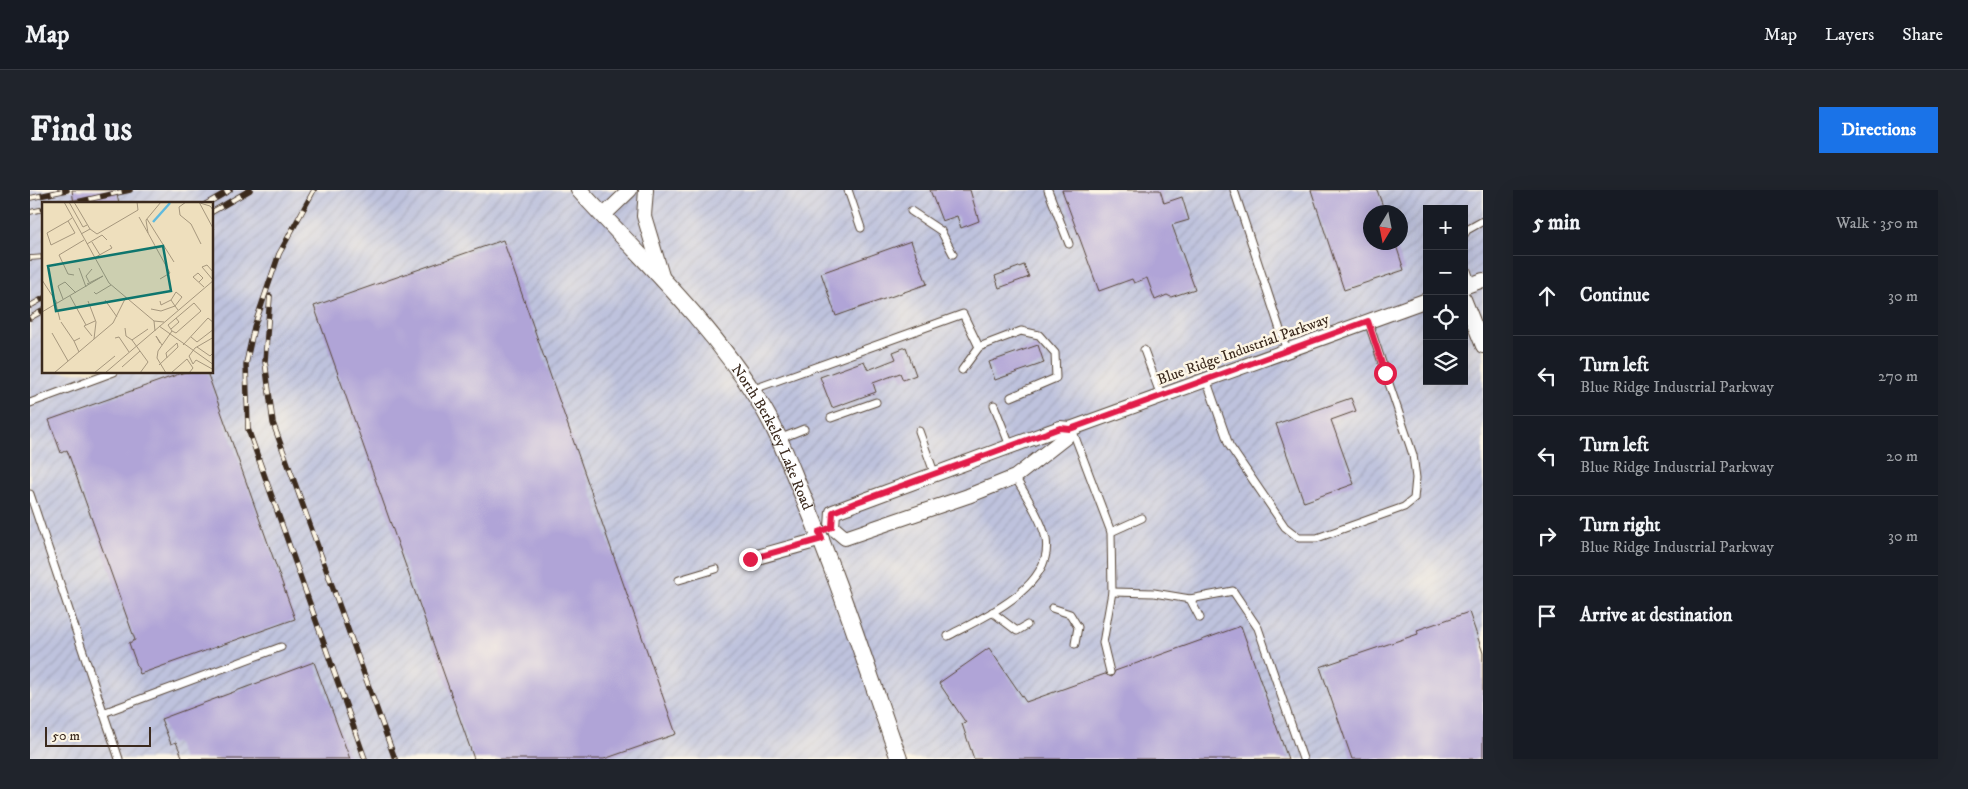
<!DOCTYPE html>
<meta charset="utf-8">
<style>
body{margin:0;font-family:"IM FELL DW Pica",serif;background:#20242c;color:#f1f3f6}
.controls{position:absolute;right:15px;top:15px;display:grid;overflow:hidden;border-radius:0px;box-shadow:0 5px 20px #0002}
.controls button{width:45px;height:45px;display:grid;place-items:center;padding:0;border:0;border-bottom:1px solid #363941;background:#171b24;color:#f1f3f6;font:25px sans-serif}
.compass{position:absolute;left:1333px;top:15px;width:45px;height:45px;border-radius:50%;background:#171b24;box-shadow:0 5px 20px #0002;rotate:190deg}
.scale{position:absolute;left:15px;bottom:12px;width:106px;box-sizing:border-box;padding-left:5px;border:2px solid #3b2a1e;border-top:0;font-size:14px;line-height:18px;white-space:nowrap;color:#3b2a1e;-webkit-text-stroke:4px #fcf5e5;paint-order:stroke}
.stop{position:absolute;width:15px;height:15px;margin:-11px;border:4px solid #e11d48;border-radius:50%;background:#fff}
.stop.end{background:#e11d48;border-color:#fff;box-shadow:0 1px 5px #0008}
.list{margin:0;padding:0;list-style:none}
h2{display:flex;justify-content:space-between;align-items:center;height:65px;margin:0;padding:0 20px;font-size:21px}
h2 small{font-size:16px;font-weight:400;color:#9ea1a6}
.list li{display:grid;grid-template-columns:32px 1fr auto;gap:15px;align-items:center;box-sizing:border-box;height:80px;padding:0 20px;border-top:1px solid #363941}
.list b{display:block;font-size:19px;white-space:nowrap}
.list p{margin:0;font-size:16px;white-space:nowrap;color:#9ea1a6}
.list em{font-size:16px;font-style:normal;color:#9ea1a6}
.icon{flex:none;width:28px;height:28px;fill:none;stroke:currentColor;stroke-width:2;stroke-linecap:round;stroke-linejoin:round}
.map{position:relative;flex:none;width:1453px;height:569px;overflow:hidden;border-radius:0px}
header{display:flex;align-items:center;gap:30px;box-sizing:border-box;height:70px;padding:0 25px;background:#171b24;border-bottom:1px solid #363941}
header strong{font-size:24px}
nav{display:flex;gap:28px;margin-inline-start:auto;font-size:18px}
.intro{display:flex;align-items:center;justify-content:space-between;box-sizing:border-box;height:120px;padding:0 30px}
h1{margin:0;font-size:35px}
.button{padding:12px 22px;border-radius:0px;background:#1a73e8;color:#fff;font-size:18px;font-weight:700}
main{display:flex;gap:30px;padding:0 30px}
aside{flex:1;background:#171b24;border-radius:0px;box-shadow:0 5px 20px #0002}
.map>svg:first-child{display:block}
.industrial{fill:url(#industrial-furrows);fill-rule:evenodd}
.building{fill:#b0a4d7}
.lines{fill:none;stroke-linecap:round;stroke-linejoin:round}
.service-casing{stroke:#564536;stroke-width:9}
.minor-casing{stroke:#564536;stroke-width:16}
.tertiary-casing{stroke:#564536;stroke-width:18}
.service{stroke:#fff;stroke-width:7}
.minor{stroke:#fff;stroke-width:14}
.tertiary{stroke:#fff;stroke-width:16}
.rail-casing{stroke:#3b2a1e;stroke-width:5.5}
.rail{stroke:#fcf5e5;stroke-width:4;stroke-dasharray:11;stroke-linecap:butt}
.route{stroke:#e11d48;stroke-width:6}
.labels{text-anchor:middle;stroke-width:5;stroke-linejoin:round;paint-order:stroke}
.street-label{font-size:15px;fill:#3b2a1e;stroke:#fcf5e5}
.inset-river{fill:none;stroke:#60bade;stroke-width:2.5}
.inset-road{fill:none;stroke:#a6977d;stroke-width:1}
.view{fill:#0f766e;fill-opacity:0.15;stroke:#0f766e;stroke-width:2.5}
.inset-edge{fill:none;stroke:#3b2a1e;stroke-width:2.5}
</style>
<header>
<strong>Map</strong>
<nav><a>Map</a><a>Layers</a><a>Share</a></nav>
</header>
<div class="intro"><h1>Find us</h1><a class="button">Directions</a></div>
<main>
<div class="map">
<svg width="1453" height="569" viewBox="0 0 1453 569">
<defs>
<pattern id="industrial-furrows" width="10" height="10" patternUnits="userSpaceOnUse" patternTransform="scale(1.25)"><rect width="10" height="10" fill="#bec2dd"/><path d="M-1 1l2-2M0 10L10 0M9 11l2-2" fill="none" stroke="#a4a7bd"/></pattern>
</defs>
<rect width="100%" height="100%" fill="#fcf5e5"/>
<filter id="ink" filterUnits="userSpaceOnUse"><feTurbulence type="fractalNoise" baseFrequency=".02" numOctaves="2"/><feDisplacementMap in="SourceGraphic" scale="10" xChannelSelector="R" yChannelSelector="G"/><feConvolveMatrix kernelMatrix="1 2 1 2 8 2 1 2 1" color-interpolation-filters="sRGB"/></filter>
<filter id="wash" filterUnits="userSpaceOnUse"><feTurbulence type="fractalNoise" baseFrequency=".0096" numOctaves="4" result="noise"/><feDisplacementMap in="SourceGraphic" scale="20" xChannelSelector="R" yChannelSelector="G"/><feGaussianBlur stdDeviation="1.12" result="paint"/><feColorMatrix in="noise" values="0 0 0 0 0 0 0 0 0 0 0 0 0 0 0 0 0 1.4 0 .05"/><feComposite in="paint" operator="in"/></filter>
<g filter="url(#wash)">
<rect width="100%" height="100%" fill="#eedfbd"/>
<path class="industrial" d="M0,0h1453v569h-1453zM14,14h168v168h-168zM1397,19h37v172h-37zM1340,22h30v30h-30z"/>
<g id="blocks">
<g class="building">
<path d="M42,0h44l3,14h-45z"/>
<path d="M900,0h40l9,31 -18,7 -4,-12 -15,5z"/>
<path d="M1032,0h98l4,13 18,-6 7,23 -17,5 23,64 -24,8 -4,-2 -12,5 -8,-22 -13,5 -2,-4 -33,12z"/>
<path d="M1281,0h66l8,22h-15v30h25l9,28 -60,20z"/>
<path d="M473,50l173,494 -72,25h-130l-160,-453z"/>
<path d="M881,51l16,43 -91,32 -15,-43z"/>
<path d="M994,75l5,12 -30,11 -4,-12z"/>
<path d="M1008,155l6,18 -49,17 -6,-18z"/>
<path d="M876,157l10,28 -13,5 -3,-7 -27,10 3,9 -44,16 -12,-31 44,-16 4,9 28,-11 -3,-7z"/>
<path d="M155,182h22l88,247 -155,55 -11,-31 6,-3 -68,-190 -6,3 -12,-33z"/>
<path d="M1321,208l5,13 -25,9 23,64 -50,18 -28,-78z"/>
<path d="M1439,422l14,41v106h-131l-32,-92 98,-33 -1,-4z"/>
<path d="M1211,436l47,133h-314l-12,-35 4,-1 -27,-40 50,-35 37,54 79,-28 7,3 3,-6z"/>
<path d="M284,472l36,97h-167l-7,-17 -5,2 -10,-25z"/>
</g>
</g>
</g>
<g filter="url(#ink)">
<use href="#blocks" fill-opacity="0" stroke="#564536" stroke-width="1"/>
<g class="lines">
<defs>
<g id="service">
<path d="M818,0l13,38"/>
<path d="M1018,0l21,54"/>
<path d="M1204,0l53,161"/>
<path d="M881,21l30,20 12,23"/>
<path d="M1434,45l3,-5 16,-9"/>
<path d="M1434,73l8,21"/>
<path d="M1114,160l17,46"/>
<path d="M932,180l17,-23 42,-16 18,4 16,18 1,25 -45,19"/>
<path d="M1176,189l23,66 56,82 14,11h18l87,-31 10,-8 2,-21 -3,-23 -45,-134"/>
<path d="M721,200l212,-76 16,33"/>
<path d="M0,213l84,-31"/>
<path d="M964,215l16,41"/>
<path d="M801,228l45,-16"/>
<path d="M1042,239l39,103 1,60 -9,51 7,29"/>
<path d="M889,241l16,44"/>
<path d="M749,249l25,-10"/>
<path d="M0,304l89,265"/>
<path d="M1081,342l31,-14"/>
<path d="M649,390l37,-11"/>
<path d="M1082,402l42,1 36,6 10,19"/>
<path d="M1160,409l43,-8 25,37 45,131"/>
<path d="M1022,418l18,6 8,13 -3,17"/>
<path d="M962,422l25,19 10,-6"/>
<path d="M918,446c34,-18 106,-49 98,-97 -4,-19 -21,-45 -31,-62"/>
<path d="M73,523l178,-66"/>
</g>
<g id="minor">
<path d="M616,0l-2,26 18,60"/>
<path d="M573,26l27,-26"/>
<path d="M1434,97l19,-7"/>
<path d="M1434,109l19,47"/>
<path d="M802,337l1,-15 24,-9 203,-75 10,1 357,-129"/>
<path d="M802,337l13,11 123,-42 47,-19 51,-40 4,-8"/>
<path d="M720,369l72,-20"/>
</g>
<g id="tertiary">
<path id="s1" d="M549,0c63,69 132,133 181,213 17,27 28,57 40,86 38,88 67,180 99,270"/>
</g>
</defs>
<use href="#service" class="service-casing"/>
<use href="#minor" class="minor-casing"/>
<use href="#tertiary" class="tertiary-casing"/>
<use href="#service" class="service"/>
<use href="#minor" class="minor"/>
<use href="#tertiary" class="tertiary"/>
<defs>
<g id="rail">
<path d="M284,0l-35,64 -25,73 -8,37 2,65 117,330"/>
<path d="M0,8l37,-8"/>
<path d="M38,14l62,-14"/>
<path d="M176,14l24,-14"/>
<path d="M0,22l14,-3"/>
<path d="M182,22l38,-22"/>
<path d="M0,68l14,-1"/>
<path d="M240,106l-5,65 8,62 122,336"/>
<path d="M0,116l14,-8"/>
<path d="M0,128l14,-8"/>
</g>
</defs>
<use href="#rail" class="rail-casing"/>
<use href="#rail" class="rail"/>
</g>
</g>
<g class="lines" filter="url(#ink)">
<path class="route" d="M720,369l72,-20 -3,-7 13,-5 1,-15 24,-10 203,-74 10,1 298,-108 17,52"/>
</g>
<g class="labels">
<g class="street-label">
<text transform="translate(1213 159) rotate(-20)" y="5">Blue Ridge Industrial Parkway</text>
<text dy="5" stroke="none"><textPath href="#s1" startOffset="316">North Berkeley Lake Road</textPath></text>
</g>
</g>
<g transform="translate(12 12)">
<rect width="171" height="171" fill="#eedfbd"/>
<path class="inset-river" d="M111,20l17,-19"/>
<path class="inset-road" d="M22,0l45,81 45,38M27,0l14,25 4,-2M32,0l16,27 -9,5M144,0l-7,5 1,8 11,9 10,20M157,0l15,28M158,1l10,3 4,5M97,15l9,16M30,16l-4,3 7,12M105,17l27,43M26,19l-21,12 4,12 24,-12M48,27l7,5 41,-24 -1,-8M50,40l8,13M45,42l15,-9 5,5M52,56l18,-10 -2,-3M37,66l7,19M32,73l-6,-1 -9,-19 25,-15M118,77l10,-6 -22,-40 -2,-13 15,-18M0,78l15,23M171,78l-11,-13 5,-2 7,8M47,80l-3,-6 6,-7M157,80l4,-4 -5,-5 -5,4 11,10M45,82l16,-8M52,90l2,2 15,-9M28,94l16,29M21,97l-5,-13 7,-4 11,11M63,98l12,17M46,99l8,21 -2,17M118,99l1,4 10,-5 4,6 7,-9 -6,-5 -5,8M14,102l4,16M109,107l10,2 14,-5 3,4M0,110l61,-36M19,120l13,19M117,124l55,39M83,126l1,8 6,4M129,127l8,-7 -3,-4M113,129l-1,-10 10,1M10,131l16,28M50,134l-8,-10 11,-5M149,135l6,5 17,-13M172,135l-19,11 -6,8 4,8 3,-4 18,10M73,136l4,-1 10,15M118,141l-4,-7 6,9M141,143l25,-27 6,5M155,145l13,9 4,-4M37,150l-5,-11 6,-3M117,163l19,-18 -1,-4 -11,10 1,5M80,165l18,-16 -8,-11 16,-11M12,171l59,-50 13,-26M52,171l21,-17M63,171l109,-93M98,171l8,-11 -8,-11M124,171l-9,-15 1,-7 14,-20 -4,-6 26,-22 7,8 -25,22 -4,-2M129,171l16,-14 6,9 -4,5"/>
<path class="view" d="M121,44l8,45 -115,20 -8,-45z"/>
<rect width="171" height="171" class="inset-edge"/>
</g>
</svg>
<div class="controls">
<button>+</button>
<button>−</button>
<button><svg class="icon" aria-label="locate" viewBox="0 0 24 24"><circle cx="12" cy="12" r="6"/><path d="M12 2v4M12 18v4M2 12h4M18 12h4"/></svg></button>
<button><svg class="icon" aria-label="layers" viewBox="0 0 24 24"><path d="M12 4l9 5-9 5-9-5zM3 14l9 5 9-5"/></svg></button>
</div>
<svg class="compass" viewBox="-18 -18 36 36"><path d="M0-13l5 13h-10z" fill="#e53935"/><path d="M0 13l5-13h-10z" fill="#9ea1a6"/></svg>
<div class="scale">50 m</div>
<div class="stop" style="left:1355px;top:183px"></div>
<div class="stop end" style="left:720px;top:369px"></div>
</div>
<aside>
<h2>5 min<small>Walk · 350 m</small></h2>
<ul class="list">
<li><svg class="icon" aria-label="ahead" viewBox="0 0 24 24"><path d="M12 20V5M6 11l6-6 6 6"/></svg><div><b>Continue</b></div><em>30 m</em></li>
<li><svg class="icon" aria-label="left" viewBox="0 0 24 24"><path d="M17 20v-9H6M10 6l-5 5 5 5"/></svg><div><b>Turn left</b><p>Blue Ridge Industrial Parkway</p></div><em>270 m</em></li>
<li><svg class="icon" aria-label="left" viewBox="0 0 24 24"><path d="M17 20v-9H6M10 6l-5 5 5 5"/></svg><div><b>Turn left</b><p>Blue Ridge Industrial Parkway</p></div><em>20 m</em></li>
<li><svg class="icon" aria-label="right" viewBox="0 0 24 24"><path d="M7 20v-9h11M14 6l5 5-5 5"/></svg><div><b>Turn right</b><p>Blue Ridge Industrial Parkway</p></div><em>30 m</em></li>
<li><svg class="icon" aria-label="arrive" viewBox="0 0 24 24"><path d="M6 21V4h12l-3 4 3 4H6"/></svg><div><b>Arrive at destination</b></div></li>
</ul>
</aside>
</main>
